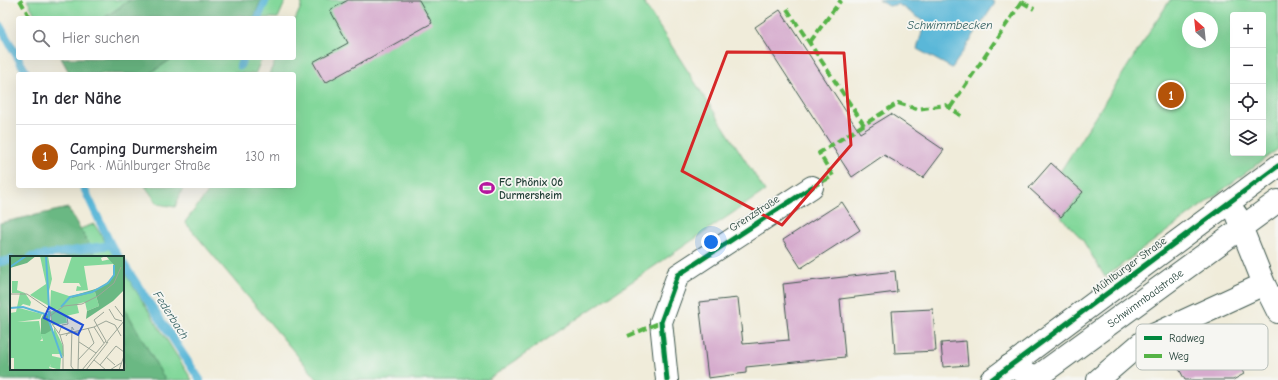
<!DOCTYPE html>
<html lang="de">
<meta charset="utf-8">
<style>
body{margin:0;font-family:"Comic Neue",sans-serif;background:#f2f2f3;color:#2b2b33}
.controls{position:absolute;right:12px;top:12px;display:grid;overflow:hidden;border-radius:4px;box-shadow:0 4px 16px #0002}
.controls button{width:36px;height:36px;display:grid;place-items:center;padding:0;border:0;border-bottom:1px solid #e1e1e2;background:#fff;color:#2b2b33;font:20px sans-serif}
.compass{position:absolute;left:1182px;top:12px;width:36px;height:36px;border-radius:50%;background:#fff;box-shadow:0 4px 16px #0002;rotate:333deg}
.you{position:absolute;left:711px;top:242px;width:14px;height:14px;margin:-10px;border:3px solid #fff;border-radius:50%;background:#1a73e8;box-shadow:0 0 0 6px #1a73e833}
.badge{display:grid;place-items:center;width:26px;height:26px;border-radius:50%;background:#b45309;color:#fff;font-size:13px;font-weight:700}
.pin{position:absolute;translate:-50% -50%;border:2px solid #fff;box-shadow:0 1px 4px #0006}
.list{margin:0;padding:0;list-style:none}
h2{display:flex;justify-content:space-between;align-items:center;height:52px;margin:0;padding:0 16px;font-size:17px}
h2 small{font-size:13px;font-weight:400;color:#7c7c81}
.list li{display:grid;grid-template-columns:26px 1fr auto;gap:12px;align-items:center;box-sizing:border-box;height:64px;padding:0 16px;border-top:1px solid #e1e1e2}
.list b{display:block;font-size:15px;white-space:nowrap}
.list p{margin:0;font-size:13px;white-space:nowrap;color:#7c7c81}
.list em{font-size:13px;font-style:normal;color:#7c7c81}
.icon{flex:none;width:22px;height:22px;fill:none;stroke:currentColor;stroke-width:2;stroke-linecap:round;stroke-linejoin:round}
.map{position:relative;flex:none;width:1278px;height:380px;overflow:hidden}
.search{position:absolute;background:#fff;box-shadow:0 4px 16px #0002;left:16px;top:16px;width:280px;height:44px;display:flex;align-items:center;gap:10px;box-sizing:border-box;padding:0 14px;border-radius:4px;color:#7c7c81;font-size:15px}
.panel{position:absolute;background:#fff;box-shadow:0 4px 16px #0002;left:16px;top:72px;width:280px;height:116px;border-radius:4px}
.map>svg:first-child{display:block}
.green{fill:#83d89b;stroke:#518a68;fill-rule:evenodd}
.forest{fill:#6ab883;stroke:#447a5c}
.water{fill:#5ab7d8;stroke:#3c7a86}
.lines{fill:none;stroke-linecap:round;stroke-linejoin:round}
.stream{stroke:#5ab7d8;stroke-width:8}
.building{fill:#d6abcd}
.minor-casing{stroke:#3e574d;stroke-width:24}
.minor{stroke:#fff;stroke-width:22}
.quiet{stroke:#55b346;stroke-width:4;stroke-dasharray:8 4;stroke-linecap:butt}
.cycleway-casing{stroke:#f6f6f2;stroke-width:8}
.cycleway{stroke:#00873e;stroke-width:5}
.marked{fill:none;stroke:#d62828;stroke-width:3;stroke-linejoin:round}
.labels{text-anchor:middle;stroke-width:3.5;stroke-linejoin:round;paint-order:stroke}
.poi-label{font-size:11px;font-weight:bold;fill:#1f3d34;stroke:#f6f6f2;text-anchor:start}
.street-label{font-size:11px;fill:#1f3d34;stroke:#f6f6f2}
.water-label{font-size:12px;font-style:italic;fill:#2e5c5d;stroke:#f6f6f2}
.inset-river{fill:none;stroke:#5ab7d8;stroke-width:2}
.inset-road{fill:none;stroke:#9ca698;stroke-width:1}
.view{fill:#1d4ed8;fill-opacity:0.15;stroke:#1d4ed8;stroke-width:2}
.inset-edge{fill:none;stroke:#1f3d34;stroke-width:2}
.key{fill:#f6f6f2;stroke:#b6beb9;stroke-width:1}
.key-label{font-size:11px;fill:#1f3d34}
</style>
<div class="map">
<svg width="1278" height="380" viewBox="0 0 1278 380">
<rect width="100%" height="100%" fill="#f6f6f2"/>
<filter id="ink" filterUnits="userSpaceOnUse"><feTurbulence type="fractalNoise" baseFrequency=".025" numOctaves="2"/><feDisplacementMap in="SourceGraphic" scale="8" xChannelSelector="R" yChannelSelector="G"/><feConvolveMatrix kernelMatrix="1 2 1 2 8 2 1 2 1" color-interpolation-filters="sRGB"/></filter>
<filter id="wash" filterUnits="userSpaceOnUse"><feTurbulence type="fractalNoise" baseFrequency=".012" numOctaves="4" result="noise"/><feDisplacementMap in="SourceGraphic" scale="16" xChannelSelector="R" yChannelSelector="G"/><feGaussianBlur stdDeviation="0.9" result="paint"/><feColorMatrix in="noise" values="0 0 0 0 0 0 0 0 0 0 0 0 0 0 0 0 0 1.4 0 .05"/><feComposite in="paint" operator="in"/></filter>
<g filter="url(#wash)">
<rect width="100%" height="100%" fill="#f0ecda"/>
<g class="green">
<path d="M27,0h103l-26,18h-67z"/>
<path d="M261,0h25l-8,18h-24z"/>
<path d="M303,0h339l123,191 -278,189h-169l-133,-158 28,-36h81v-112h-25l8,-16h17v-36l6,-13z"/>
<path d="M1170,0h108v149l-173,128 -23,-38 -21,-22 22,-25 -23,-20zM1233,15h30v138h-30zM1188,18h24v24h-24z"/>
<path d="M173,58h89l-7,16 -21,-1 -1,1h-84z"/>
<path d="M145,186h39l-9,21 -17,-3z"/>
<path d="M94,224l21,33h-19l-16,-28z"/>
<path d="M123,270l69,110h-27l-42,-75z"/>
</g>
<g class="forest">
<path d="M130,0h131l-7,18 -15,-3 -4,3h-131z"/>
<path d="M61,58h112l-24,16h-79z"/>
<path d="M68,208l28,49h-85v112h112v-64l42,75h-165v-157z"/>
</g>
<path class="water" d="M879,0h112l4,3 -43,65 -35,-19 8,-27 -27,-18 -9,2z"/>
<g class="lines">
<g class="stream">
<path d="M258,18l8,-18"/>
<path d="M0,26l27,48"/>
<path d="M240,66l3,-8"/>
<path d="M83,186l28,59 8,12"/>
<path d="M31,257l80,-12"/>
<path d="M0,262l11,-2"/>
<path d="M123,263l77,117"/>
</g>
</g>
<g id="blocks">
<g class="building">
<path d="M348,0h71l13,23 -107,60 -12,-21 35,-19 -18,-33z"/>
<path d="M780,10l80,123 31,-19 53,36 -21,28 -39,-23 -32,22 -97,-150z"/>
<path d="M1051,163l32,29 -22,25 -32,-29z"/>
<path d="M842,202l18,28 -59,38 -18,-28z"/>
<path d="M895,271l2,21 -57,7 5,58 -99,10v6l-38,5 -9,-76 39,-4 5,46 46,-4 -6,-56z"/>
<path d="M933,309l3,42 -41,2 -3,-42z"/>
<path d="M1225,339l19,35 -11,6h-48l-8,-15z"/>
<path d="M966,341l2,24 -25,2 -2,-24z"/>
</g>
</g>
</g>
<g filter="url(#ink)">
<use href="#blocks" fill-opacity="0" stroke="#3e574d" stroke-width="1"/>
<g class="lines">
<defs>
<g id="minor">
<path d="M1236,214l28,70 14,28"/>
<path id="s1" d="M1009,366l28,11 241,-176"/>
<path d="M667,380l-6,-58 17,-47 134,-88"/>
<path d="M991,380l287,-214"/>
<path d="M1098,380l49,-42 117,-54"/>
</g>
</defs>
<use href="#minor" class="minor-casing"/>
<use href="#minor" class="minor"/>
<g class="quiet">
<path d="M20,0l10,18"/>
<path d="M1022,2l12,7"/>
<path d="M787,9l77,116"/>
<path d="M810,42l31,-42"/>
<path d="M950,108l73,-108"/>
<path d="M812,187l21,-11 -14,-23 79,-50 19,6 29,-4 15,11"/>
<path d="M628,336l33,-14"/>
</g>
<defs>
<g id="cycleway">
<path d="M667,380l-6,-58 17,-47 134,-88"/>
<path d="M991,380l287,-214"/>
</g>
</defs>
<use href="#cycleway" class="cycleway-casing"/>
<use href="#cycleway" class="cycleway"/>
</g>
</g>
<path class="marked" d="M727,52l117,1 7,92 -69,80 -100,-54z"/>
<defs>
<symbol id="stadium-bare" viewBox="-9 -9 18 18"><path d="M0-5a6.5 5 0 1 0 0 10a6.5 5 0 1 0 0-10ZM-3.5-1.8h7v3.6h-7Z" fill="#b5179e" stroke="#f6f6f2" stroke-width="2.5" paint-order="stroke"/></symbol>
</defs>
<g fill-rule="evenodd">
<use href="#stadium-bare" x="476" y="177" width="22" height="22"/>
</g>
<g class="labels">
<g class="poi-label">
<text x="499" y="186">FC Phönix 06<tspan x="499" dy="13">Durmersheim</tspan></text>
</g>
<g class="street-label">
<text transform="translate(754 213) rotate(-33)" y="4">Grenzstraße</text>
<text transform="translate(1129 265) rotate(-36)" y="4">Mühlburger Straße</text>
<text dy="4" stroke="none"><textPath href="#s1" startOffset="164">Schwimmbadstraße</textPath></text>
</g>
<g class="water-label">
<text x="950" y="29">Schwimmbecken</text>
<text transform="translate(171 315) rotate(57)" y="4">Federbach</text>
</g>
</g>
<g transform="translate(10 256)">
<rect width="114" height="114" fill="#f0ecda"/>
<path d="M30,0h8l4,23 -3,12v15l-19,-11 16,-11zM62,0h34l-5,2 1,3 9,-2 2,5 -29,2 4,24 -12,1 1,-5 4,1 -2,-4h-16zM2,25h6l-1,9 8,3 6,9 -1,4 -7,-2 -4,4 23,6 -2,5 -23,3 22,-1 3,18 -2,2h3l-2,-7 11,-4 -4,-9v-6l6,19v-7l9,19 1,11 -3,-3h-9v2l9,2 -1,12 -10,-3 1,-3 -2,4 7,2 -42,-1v-11h-4v-45l6,-1 4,-19h-8zM41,34l21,7 23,-5 4,14 -12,5 -2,-9 -8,2 2,9 -13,3 1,7 -14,2 -3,-13 8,-3h-8z" fill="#83d89b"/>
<path d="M0,0h26l-9,7 -17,5zM96,0h18v34l-11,11 -27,18 1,-8 12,-5 -4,-14 -23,6v-2l30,-9 11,-10 1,-12zM34,57l4,1 4,16 -7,4h-4v-15z" fill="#6ab883"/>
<path class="inset-river" d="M36,0l3,52M0,11l16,-11M51,51l9,-10 22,-5 16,-9 6,-8v-10M0,52l13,-1 25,8M39,55v10l13,37"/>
<path class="inset-road" d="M0,38h17l23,16 2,14 8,11 3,10v25M105,50l9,12M99,53l6,10 7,2M40,60l14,-10 18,-2 16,-8 16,-13 7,-16M84,71l10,16M49,77l3,-8 6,-1 -1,-7M50,79l34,-8 12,-6 9,4 6,11M56,80l2,-3 11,-1M69,86l17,11M96,87l18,-22M96,101l9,8M68,104l16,-17 -6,-15M84,104l12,10M90,109l16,-19 8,6M64,114l-3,-4 1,-39 2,3M68,114l1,-40M72,114l24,-29 -12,-21 10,-8M76,114l22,-28M100,114l11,-7M109,114l5,-14"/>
<path class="view" d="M39,51l34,18 -5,10 -34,-17z"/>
<rect width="114" height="114" class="inset-edge"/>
</g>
<rect x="1136" y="324" width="132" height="46" rx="6" class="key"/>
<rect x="1144" y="336" width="18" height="4" fill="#00873e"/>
<rect x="1144" y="354" width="18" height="4" fill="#55b346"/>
<g class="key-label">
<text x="1169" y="342">Radweg</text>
<text x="1169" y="360">Weg</text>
</g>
</svg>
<div class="controls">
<button>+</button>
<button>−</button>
<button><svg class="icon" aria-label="locate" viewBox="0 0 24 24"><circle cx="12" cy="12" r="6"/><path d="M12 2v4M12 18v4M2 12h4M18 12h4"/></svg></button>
<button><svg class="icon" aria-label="layers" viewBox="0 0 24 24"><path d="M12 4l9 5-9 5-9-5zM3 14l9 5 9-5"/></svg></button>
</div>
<svg class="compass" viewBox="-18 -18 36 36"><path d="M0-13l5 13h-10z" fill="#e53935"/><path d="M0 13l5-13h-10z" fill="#7c7c81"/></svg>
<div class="you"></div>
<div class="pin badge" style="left:1171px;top:95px">1</div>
<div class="search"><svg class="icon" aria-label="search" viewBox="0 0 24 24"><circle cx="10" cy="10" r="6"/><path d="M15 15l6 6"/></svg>Hier suchen</div>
<section class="panel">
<h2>In der Nähe<small></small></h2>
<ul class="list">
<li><span class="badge">1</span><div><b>Camping Durmersheim</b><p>Park · Mühlburger Straße</p></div><em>130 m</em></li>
</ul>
</section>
</div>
